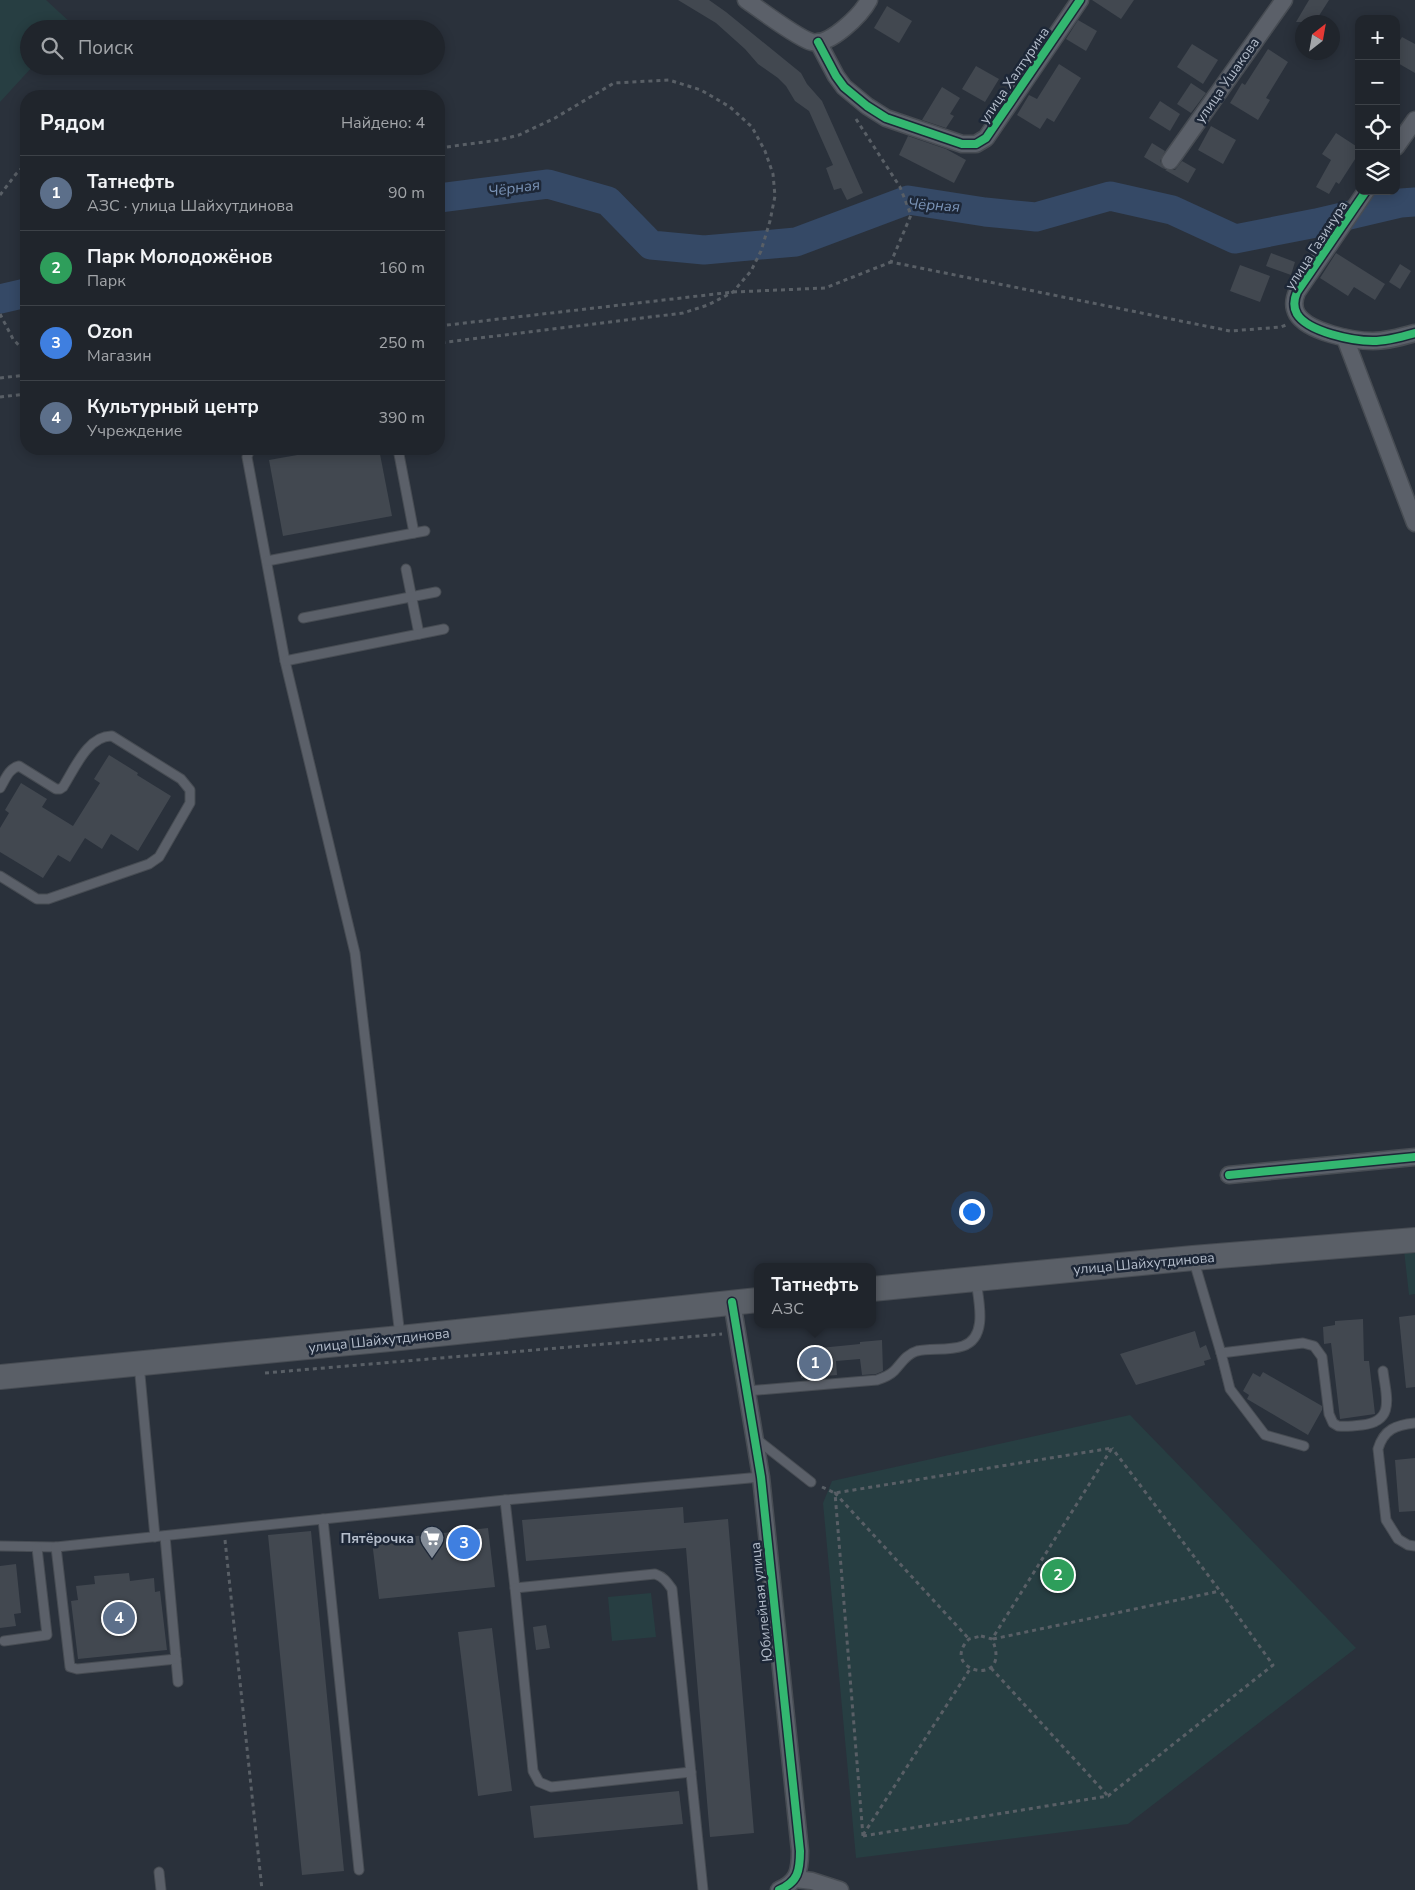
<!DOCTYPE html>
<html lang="ru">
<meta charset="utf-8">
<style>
body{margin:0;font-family:"Nunito Sans",sans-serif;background:#282d34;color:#f1f3f6}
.controls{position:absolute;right:15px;top:15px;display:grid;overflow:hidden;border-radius:10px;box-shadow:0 2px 12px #0003}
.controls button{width:45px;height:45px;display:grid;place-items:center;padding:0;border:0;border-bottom:1px solid #3d4248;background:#20252c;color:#f1f3f6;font:25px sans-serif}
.compass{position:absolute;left:1295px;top:15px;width:45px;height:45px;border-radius:50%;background:#20252c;box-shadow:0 2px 12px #0003;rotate:31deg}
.you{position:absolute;left:971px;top:1211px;width:18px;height:18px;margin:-12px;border:4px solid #fff;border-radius:50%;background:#1a73e8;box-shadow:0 0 0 8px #1a73e833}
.badge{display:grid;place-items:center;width:32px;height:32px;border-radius:50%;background:#bca0f2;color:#fff;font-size:16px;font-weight:700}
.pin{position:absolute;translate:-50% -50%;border:2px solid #fff;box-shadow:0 1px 5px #0006}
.popup{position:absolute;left:754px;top:1263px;width:122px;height:65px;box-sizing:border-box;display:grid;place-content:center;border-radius:10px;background:#20252c;filter:drop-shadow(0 1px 4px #0005);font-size:16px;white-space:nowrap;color:#a2a5a9}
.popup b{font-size:19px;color:#f1f3f6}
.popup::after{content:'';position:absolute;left:50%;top:100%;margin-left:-10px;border:10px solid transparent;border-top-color:#20252c}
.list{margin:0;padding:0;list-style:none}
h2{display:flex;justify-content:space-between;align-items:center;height:65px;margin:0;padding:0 20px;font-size:21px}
h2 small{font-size:16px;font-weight:400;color:#a2a5a9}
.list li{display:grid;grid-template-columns:32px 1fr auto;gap:15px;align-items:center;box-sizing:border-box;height:75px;padding:0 20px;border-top:1px solid #3d4248}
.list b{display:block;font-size:19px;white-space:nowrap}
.list p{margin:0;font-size:16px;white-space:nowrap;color:#a2a5a9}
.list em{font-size:16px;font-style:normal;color:#a2a5a9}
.icon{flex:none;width:28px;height:28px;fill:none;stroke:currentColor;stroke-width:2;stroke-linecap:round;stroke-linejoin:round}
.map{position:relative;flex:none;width:1415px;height:1890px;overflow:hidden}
.search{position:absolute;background:#20252c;box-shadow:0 2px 12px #0003;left:20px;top:20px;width:425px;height:55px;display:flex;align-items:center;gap:12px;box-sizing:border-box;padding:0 18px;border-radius:28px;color:#a2a5a9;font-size:19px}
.panel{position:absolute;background:#20252c;box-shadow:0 2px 12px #0003;left:20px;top:90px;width:425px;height:365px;border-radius:20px}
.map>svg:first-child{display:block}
.green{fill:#273e42}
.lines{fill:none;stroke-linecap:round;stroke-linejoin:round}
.river{stroke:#354966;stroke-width:29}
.building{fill:#424850}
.lane-casing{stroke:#474c53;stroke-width:11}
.street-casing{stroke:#474c53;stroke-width:19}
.secondary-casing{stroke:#474c53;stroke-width:26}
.path{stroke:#595f66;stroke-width:3;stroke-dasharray:4 4;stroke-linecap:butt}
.lane{stroke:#5b6069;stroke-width:9}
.street{stroke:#5b6069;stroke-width:16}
.secondary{stroke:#5a5f67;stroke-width:24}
.cycleway-casing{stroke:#1d2737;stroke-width:11}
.cycleway{stroke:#33b770;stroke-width:8}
.labels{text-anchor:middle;stroke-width:5;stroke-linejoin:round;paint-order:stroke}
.street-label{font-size:14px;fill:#b5becc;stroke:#1d2737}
.poi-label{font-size:14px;font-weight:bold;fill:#b5becc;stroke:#1d2737;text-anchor:end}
.water-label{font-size:15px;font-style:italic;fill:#7a93b6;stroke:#1d2737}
</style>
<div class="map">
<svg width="1415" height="1890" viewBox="0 0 1415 1890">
<rect width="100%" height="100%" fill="#2a313b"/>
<g class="green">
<path d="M0,0h46l26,24 -5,5h-38v37h4l-33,36z"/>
<path d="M1415,1249v45l-6,1 -5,-45z"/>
<path d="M1130,1415l226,233 -228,176 -272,34 -33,-355 9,-22z"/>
<path d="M651,1593l5,44 -44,4 -4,-44z"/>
</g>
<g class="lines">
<g class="river">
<path d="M439,198l109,-14 60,17 43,44 53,5 92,-8 112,-42 77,12 51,5 74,-21 62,14 63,29 81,-16 85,-20 14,-1"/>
<path d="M0,299l26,-6"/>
</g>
</g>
<g class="building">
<path d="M678,0h31l17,12 75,61 6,11 15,17 41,92 -16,7 -6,-12 -7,2 -8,-22 7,-3 -24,-54 -14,-10 -9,-15 -8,-8 -20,-14 -13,-15 -29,-26z"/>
<path d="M1092,0h42l-13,19z"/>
<path d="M1309,0h20l-14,22h-19z"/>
<path d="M887,6l25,15 -13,22 -25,-15z"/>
<path d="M1078,20l19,11 -11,20 -20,-12z"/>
<path d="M1402,37l13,7v29l-19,-11v-15z"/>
<path d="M1192,44l26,16 -15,24 -26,-17z"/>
<path d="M1268,49l20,13 -22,36 4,2 -12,20 -28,-17 12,-20 3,2z"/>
<path d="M1059,64l22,14 -27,44 -7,-4 -7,11 -23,-14 12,-20 8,4z"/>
<path d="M976,66l23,13 -14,23 -23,-13z"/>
<path d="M1191,83l15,10 -15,20 -14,-9z"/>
<path d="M942,87l18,11 -10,16 4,2 -8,12 -24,-8z"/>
<path d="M1160,101l20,13 -10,17 -21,-13z"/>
<path d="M1211,126l25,14 -13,24 -25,-14z"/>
<path d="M1336,133l23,15v5l-20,31 -3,-2 -7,12 -13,-7 15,-27 -9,-6z"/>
<path d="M908,136l38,13 20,11 -12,23 -55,-28z"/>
<path d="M1152,143l13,8 -5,10 4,8 -20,-12z"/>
<path d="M1182,161l14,8 -8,14 -23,-13h10z"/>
<path d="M1271,253l24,9 -4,13 -25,-9z"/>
<path d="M1336,253l49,31 -10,16 -21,-13 -6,9 -28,-18z"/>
<path d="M1400,264l11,7 -11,18 -11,-7z"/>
<path d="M1240,265l30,11 -10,26 -30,-11z"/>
<path d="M331,449h48l13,67 -109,20 -14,-76z"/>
<path d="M109,755l29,18 -1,2 34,21 -33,55 -27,-17 -9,15 -17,-11 -15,24 -12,-7 -15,23 -43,-26v-24l9,-15 -4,-3 16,-27 26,16 -5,8 31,19 27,-43 -6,-4z"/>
<path d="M1415,1315v72l-9,1 -7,-71z"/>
<path d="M1363,1319l1,42h5l6,53 -35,5 -9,-76 -7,1 -1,-17 12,-2v-4z"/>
<path d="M1195,1331l5,17 6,-3 5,14 -7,2 1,4 -69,20 -16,-31z"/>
<path d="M882,1340l1,31 -7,3 -14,1 -2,-16 -24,2 1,14 -36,3 -2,-22 22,-2 -1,-6 40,-4v-2z"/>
<path d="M1263,1372l59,34v4l-14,25 -61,-36 2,-4 -6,-4 10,-18 7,4z"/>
<path d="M1415,1458v53l-16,1 -4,-52z"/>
<path d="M683,1507l1,16 44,-4 26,314 -44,4 -24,-289 -160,13 -4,-41z"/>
<path d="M488,1528l7,59 -116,12 -7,-58z"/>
<path d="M311,1531l33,340 -42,4 -34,-340z"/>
<path d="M16,1564l5,49 -7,1 2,12 -16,2v-62z"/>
<path d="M129,1573l1,8 24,-3 1,14 5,-1 7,59 -89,9 -7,-58 7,-1 -2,-14 19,-2 -1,-8z"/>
<path d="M546,1625l4,23 -14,2 -3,-23z"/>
<path d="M492,1628l20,163 -34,5 -20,-164z"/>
<path d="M679,1791l4,33 -149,14 -4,-32z"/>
</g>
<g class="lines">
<defs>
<g id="lane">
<path d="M250,449l-3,8 38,204 70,292 45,383"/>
<path d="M414,533l11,-2"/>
<path d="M267,561l147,-28 -16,-84"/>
<path d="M406,569l13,65"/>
<path d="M303,618l133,-26"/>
<path d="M285,661l159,-32"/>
<path d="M0,788c5,-8 9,-20 19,-22l37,23h4l3,-2c11,-17 25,-52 49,-51l69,43 9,11v13l-31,54 -10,7 -101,35h-11l-37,-23"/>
<path d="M1193,1258l28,95 82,-10 11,3 8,11 7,57 4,9 5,3c8,1 16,0 24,-1 34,-4 24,-29 21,-54"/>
<path d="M1221,1353l9,36 35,46 39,11"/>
<path d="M139,1364l16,173"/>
<path d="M747,1391l130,-11c6,-2 12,-4 17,-9 7,-7 12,-17 23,-20 14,-3 31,0 46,-5 26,-9 15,-47 13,-66"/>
<path d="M1415,1423c-19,2 -31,6 -37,26l8,71 12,19 10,6 7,1"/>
<path d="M755,1438l56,44"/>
<path d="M505,1500l10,88 140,-14c9,3 12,8 17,15l31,301"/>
<path d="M323,1519l36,351"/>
<path d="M165,1536l13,146"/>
<path d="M0,1546l56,1 449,-47 256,-23"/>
<path d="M56,1547l14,120 7,2 99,-10"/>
<path d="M515,1588l18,183 6,11 12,5 140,-15"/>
<path d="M4,1641l43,-6 -10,-87"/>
<path d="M159,1872l2,18"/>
</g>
<g id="street">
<path d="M746,0c13,9 53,39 66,42 18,4 49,-27 57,-42"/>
<path d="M818,42l18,34 8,11 23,19 19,12 76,26h14l10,-6 94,-138"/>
<path d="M1396,147l19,-27"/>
<path d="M1170,161l114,-161"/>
<path d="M1366,191l-69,101c-3,7 -4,15 0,22 11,18 56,27 76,27 14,0 28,-4 42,-8"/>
<path d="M1345,338l70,185"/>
<path d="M1229,1175l186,-18"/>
<path d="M732,1302l29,175 39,374c0,20 -2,31 -21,39"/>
<path d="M796,1879l16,2 28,9"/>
</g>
<g id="secondary">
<path d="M872,1289l321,-31 222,-18"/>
<path d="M0,1377l400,-39 358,-38"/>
</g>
</defs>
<use href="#lane" class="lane-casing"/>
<use href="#street" class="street-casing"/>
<use href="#secondary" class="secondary-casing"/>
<g class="path">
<path d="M856,119l44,68 11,28 -20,47 339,69 51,-4 5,-2"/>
<path d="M439,148l60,-8 20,-5 36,-17 59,-35 55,-3 32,10 29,17 22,20 13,24 8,23 2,22 -5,25 -9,30 -10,20 -18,21 -25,13 -25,8 -244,30"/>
<path d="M0,195l16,-21 10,-10"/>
<path d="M0,314l13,25 13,14"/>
<path d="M439,326l294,-34 92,-4 66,-26"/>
<path d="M0,378l26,-3"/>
<path d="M0,397l26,-3"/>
<path d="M265,1373l457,-39"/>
<path d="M822,1487l13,6 277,-45 -120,191"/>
<path d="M225,1540l37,350"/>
<path d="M981,1636l11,3c22,51 -55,32 -23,0z"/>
<path d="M993,1639l227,-48"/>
<path d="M991,1668l117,128"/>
<path d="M863,1835l107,-166"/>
<path d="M863,1836l245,-40 165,-131 -53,-74 -108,-143"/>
<path d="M863,1836l-28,-343 134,146"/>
</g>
<use href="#lane" class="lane"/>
<use href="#street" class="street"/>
<use href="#secondary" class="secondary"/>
<defs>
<g id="cycleway">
<path d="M818,42l18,34 8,11 23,19 19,12 76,26h14l10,-6 94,-138"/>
<path d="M1366,191l-69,101c-3,7 -4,15 0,22 11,18 56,27 76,27 14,0 28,-4 42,-8"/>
<path d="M1229,1175l186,-18"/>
<path d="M732,1302l29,175 39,374c0,20 -2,31 -21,39"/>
</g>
</defs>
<use href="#cycleway" class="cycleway-casing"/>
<use href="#cycleway" class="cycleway"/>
</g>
<defs>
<symbol id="supermarket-pin" viewBox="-11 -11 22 30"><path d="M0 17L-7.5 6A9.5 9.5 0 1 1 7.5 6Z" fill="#848d99" stroke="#1d2737"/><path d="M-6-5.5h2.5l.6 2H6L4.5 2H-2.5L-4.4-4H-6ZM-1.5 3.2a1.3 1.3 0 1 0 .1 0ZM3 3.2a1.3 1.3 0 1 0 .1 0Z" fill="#fff"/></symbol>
</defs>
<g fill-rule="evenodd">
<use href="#supermarket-pin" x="418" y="1524" width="28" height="38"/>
</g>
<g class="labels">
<g class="street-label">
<text transform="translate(1014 75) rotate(-56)" y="5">улица Халтурина</text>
<text transform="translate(1227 80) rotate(-55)" y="5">улица Ушакова</text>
<text transform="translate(1316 245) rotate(-57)" y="5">улица Газинура</text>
<text transform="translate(1144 1263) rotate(-5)" y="5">улица Шайхутдинова</text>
<text transform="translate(379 1340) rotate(-6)" y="5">улица Шайхутдинова</text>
<text transform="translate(761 1602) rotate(-96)" y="5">Юбилейная улица</text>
</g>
<g class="poi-label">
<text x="414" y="1543">Пятёрочка</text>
</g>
<g class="water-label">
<text transform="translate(514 188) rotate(-8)" y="5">Чёрная</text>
<text transform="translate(934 205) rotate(4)" y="5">Чёрная</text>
</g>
</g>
</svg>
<div class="controls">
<button>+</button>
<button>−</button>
<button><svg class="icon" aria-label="locate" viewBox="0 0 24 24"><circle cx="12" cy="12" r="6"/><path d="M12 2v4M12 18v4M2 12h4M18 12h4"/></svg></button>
<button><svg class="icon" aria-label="layers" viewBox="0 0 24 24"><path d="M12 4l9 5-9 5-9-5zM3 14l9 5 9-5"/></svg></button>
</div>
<svg class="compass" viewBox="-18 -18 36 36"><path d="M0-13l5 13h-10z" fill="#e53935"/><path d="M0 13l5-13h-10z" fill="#a2a5a9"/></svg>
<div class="you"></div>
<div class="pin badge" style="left:815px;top:1363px;background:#5c6f8a">1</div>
<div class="popup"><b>Татнефть</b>АЗС</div>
<div class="pin badge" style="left:1058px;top:1575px;background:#2e9e5b">2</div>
<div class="pin badge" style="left:464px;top:1543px;background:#3f7fe0">3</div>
<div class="pin badge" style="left:119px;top:1618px;background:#5c6f8a">4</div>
<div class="search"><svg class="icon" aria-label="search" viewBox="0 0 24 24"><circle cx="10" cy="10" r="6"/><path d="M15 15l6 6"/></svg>Поиск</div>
<section class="panel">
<h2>Рядом<small>Найдено: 4</small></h2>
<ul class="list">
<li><span class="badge" style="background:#5c6f8a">1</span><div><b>Татнефть</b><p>АЗС · улица Шайхутдинова</p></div><em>90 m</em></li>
<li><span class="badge" style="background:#2e9e5b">2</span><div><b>Парк Молодожёнов</b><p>Парк</p></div><em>160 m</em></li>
<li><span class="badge" style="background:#3f7fe0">3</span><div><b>Ozon</b><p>Магазин</p></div><em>250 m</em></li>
<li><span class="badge" style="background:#5c6f8a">4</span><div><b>Культурный центр</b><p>Учреждение</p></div><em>390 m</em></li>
</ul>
</section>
</div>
